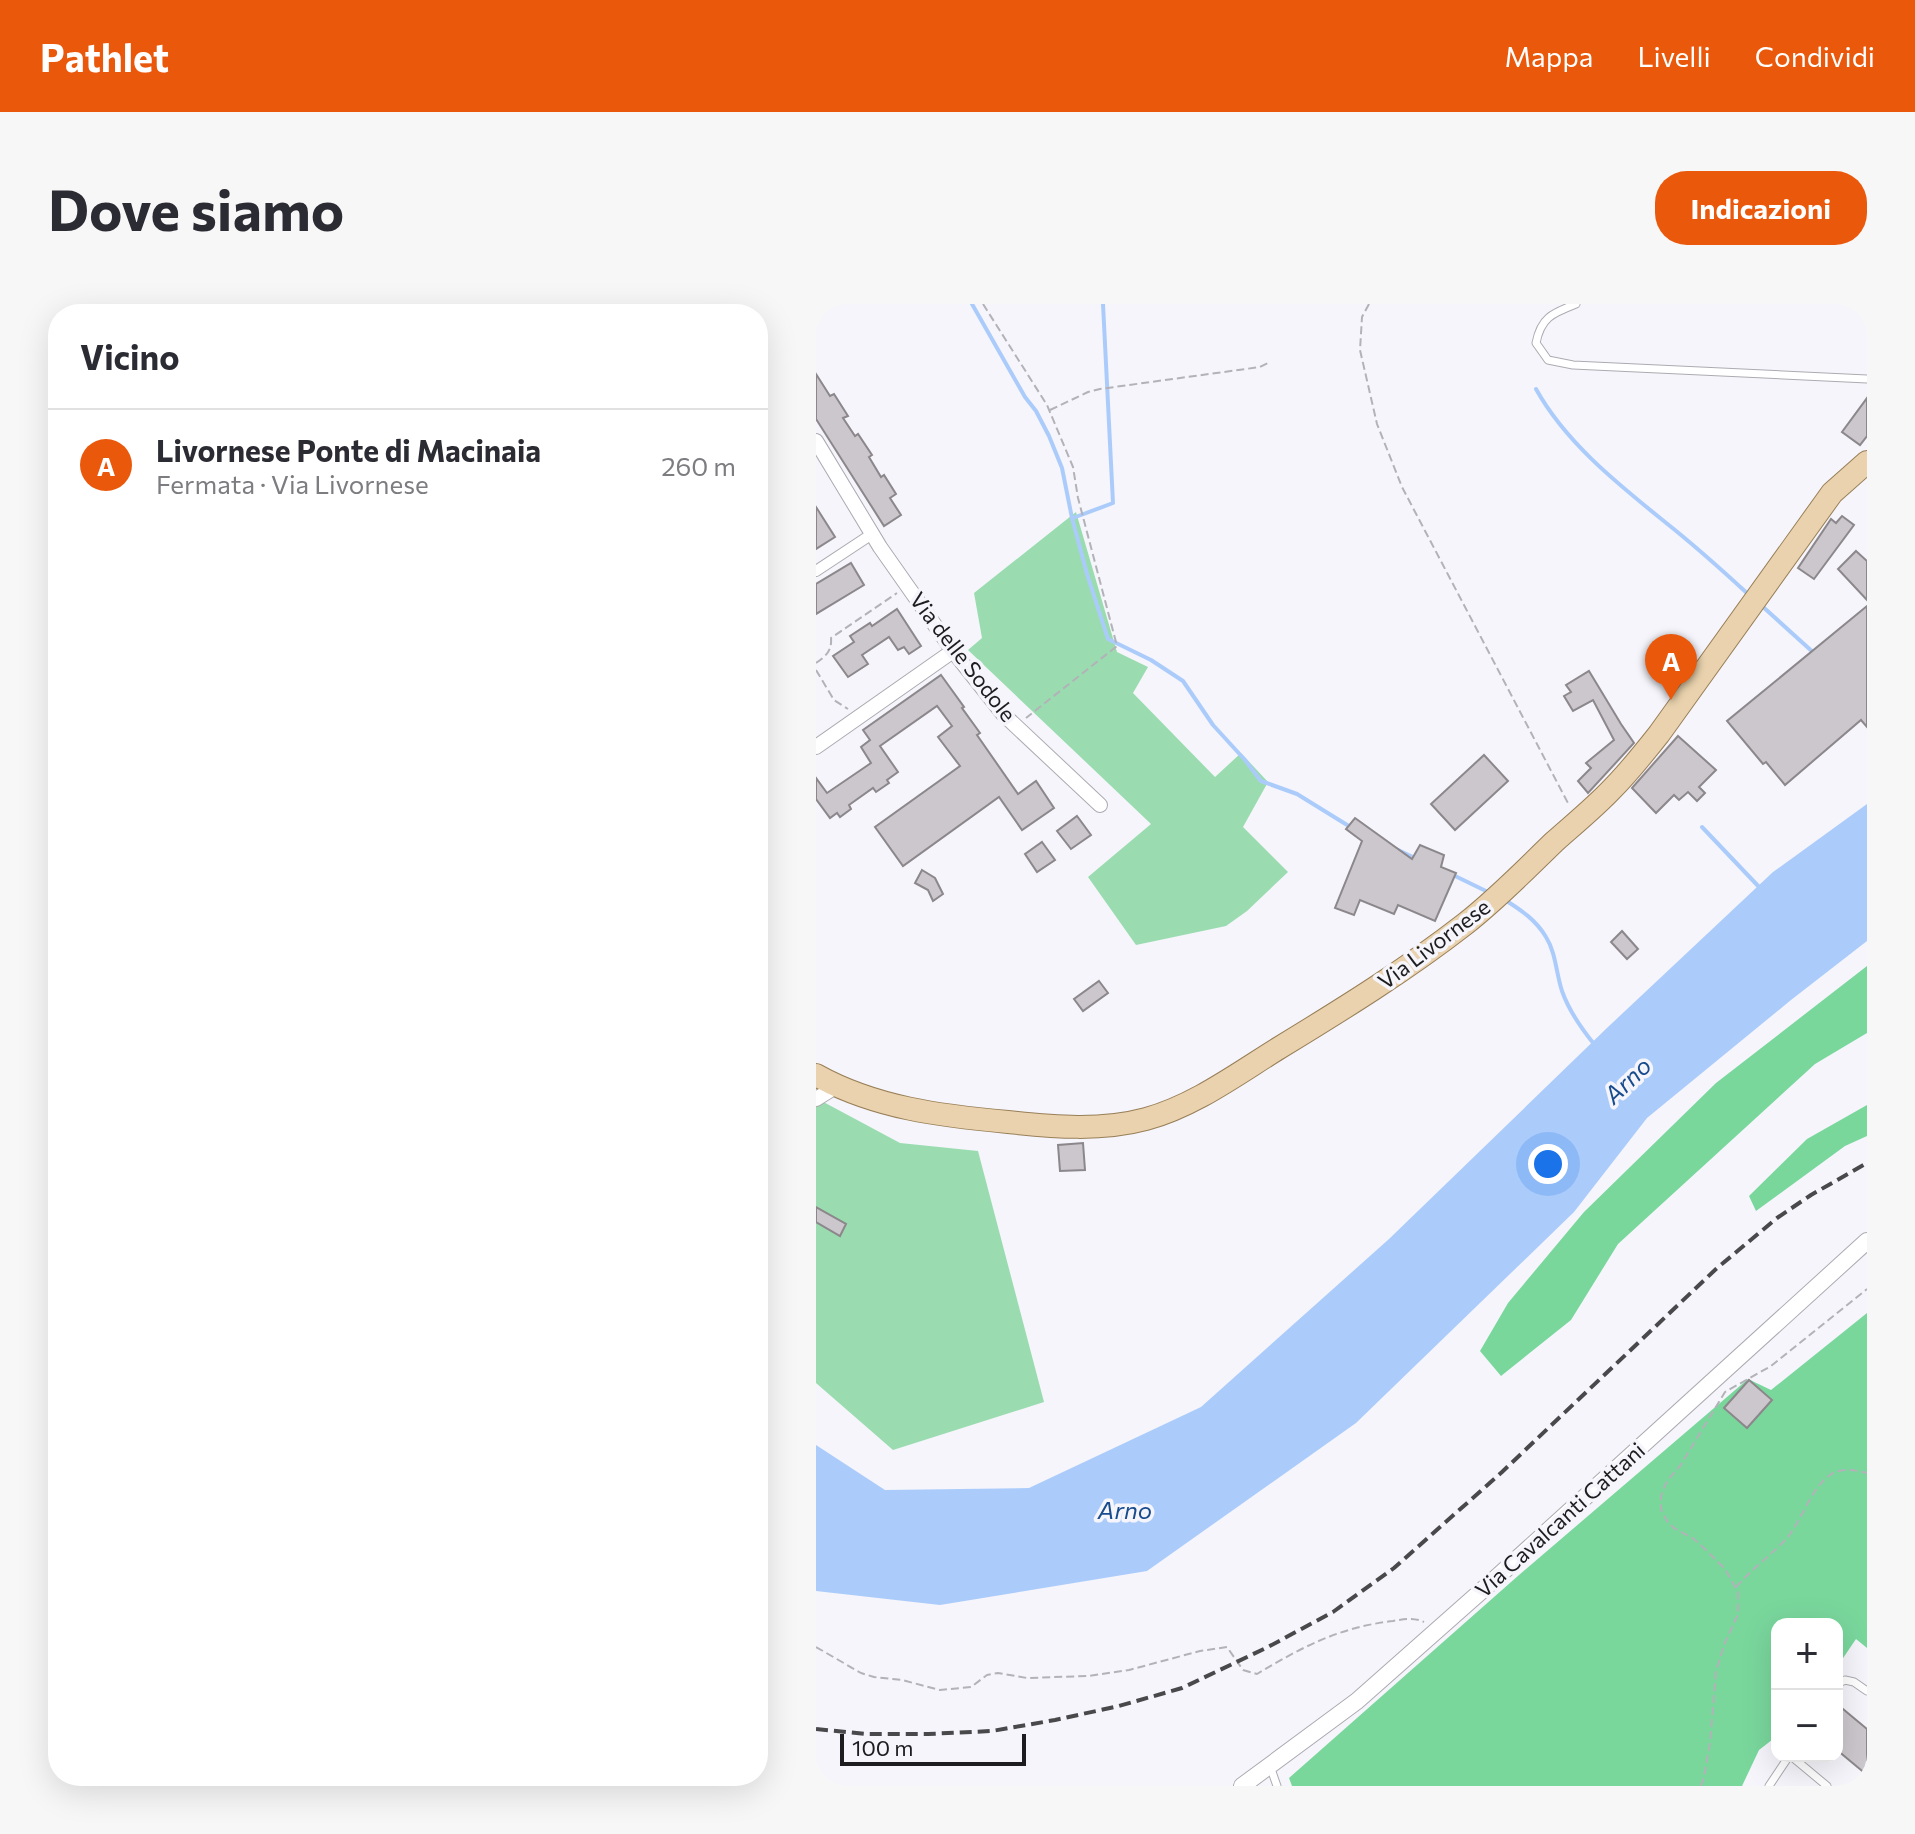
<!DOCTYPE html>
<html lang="it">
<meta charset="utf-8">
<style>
body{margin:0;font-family:Commissioner,sans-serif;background:#f7f7f7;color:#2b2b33}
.controls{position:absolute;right:24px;bottom:24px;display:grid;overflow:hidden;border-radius:16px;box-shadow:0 8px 32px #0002}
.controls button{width:72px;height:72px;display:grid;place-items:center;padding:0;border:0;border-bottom:2px solid #e1e1e2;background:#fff;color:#2b2b33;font:40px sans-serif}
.scale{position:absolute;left:24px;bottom:20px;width:186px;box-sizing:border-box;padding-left:8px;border:4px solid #1d1d20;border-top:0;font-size:22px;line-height:28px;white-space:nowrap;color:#1d1d20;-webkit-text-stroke:6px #f5f5fb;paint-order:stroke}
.you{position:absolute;left:732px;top:860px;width:28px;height:28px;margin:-20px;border:6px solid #fff;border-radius:50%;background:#1a73e8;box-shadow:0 0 0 12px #1a73e833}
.badge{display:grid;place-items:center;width:52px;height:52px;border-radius:50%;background:#ea580c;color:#fff;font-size:26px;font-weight:700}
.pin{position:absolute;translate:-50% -66px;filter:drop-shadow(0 2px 4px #0008)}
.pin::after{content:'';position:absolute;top:42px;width:28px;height:24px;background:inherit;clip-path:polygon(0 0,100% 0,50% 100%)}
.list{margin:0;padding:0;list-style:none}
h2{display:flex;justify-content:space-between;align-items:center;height:104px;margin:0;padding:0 32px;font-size:34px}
h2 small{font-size:26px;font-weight:400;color:#7c7c81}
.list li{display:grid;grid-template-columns:52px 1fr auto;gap:24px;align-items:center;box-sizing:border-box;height:112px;padding:0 32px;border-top:2px solid #e1e1e2}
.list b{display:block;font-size:30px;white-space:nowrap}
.list p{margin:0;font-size:26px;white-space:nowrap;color:#7c7c81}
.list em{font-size:26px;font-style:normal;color:#7c7c81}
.map{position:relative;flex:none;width:1051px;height:1482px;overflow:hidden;border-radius:32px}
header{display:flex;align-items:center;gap:48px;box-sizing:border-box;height:112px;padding:0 40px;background:#ea580c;color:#fff}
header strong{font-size:38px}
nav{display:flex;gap:44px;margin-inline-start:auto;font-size:28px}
.intro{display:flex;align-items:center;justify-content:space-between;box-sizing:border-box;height:192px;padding:0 48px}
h1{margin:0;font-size:56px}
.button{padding:20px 36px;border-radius:32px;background:#ea580c;color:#fff;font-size:28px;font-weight:700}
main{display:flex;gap:48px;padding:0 48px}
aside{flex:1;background:#fff;border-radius:32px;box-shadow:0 8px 32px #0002}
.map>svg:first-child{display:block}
.green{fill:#9adcb0}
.forest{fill:#79d79c}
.water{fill:#abccfb}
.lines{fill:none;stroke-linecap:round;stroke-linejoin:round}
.stream{stroke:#abccfb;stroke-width:4}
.building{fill:#cbc7cc;stroke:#8b878b;stroke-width:2}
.service-casing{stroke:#acabb1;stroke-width:9}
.pedestrian-casing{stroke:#acabb1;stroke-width:12}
.minor-casing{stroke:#acabb1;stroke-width:16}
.tertiary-casing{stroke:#acabb1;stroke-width:18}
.primary-casing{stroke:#987f58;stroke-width:24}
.path{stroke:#b2b2b8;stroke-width:2;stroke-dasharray:8 4;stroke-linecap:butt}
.service{stroke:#fff;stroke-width:7}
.pedestrian{stroke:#fff;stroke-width:10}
.minor{stroke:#fff;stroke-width:14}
.tertiary{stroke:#fff;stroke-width:16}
.primary{stroke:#e9d2ad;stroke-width:22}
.rail{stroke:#49494c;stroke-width:4;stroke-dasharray:12 6;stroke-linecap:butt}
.labels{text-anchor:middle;stroke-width:7;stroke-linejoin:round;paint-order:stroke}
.street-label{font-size:22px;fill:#1d1d20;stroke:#f5f5fb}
.water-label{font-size:24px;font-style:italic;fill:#174b8e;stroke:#f5f5fb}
</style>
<header>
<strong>Pathlet</strong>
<nav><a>Mappa</a><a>Livelli</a><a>Condividi</a></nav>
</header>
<div class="intro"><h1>Dove siamo</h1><a class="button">Indicazioni</a></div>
<main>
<aside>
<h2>Vicino<small></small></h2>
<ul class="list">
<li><span class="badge">A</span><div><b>Livornese Ponte di Macinaia</b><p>Fermata · Via Livornese</p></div><em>260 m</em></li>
</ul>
</aside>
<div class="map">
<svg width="1051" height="1482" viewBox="0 0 1051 1482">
<rect width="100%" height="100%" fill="#f5f5fb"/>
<g class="green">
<path d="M260,208l41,140 31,15 -15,26 82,84 26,-24 27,29 -25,45 45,45 -41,39 -21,15 -90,19 -48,-68 63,-53 -183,-174 14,-12 -8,-45z"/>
<path d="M0,794l84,45 78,8 66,251 -151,48 -77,-67z"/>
</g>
<g class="forest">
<path d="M1051,662v67l-52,31 -197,180 -47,76 -70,56 -21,-25 28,-48 76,-91 132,-129z"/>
<path d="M1051,801v31l-22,10 -89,65 -7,-15 58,-57z"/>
<path d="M1051,1009v335l-11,-9 -19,28v-43h-60v112l-18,14 -17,36h-450l-3,-8 230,-203 229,-196 23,11z"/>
</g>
<path class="water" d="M1051,500v137l-76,59 -144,118 -73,94 -218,211 -209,148 -207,34 -124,-14v-146l69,45 144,-2 172,-81 188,-168 219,-212 165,-155z"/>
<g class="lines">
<g class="stream">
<path d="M156,0l53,93 11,14 13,25 13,32 10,50 15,56 21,65 43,21 32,21 30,44 32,35 16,21 36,13 55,34"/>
<path d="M720,85c30,54 82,95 129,133 29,23 57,48 84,73"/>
<path d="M257,214l40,-15 -10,-199"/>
<path d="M946,302l53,48"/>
<path d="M886,523l59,62"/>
<path d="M580,545l21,10"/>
<path d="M635,570l39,19"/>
<path d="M689,596c16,10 31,20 41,37 10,16 10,36 16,54 7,20 19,37 32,53"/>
</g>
</g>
<g class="building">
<path d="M0,70l14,22 4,-2 14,22 -5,2 12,18 3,-2 14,21 -3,2 12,20 3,-2 12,19 -6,4 11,17 -17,11 -68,-107z"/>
<path d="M1051,94v38l-7,9 -18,-13z"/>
<path d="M0,203l19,30 -19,12z"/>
<path d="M1026,212l12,9 -40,54 -16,-11 33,-49 5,4z"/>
<path d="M1040,247l11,10v39l-29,-31z"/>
<path d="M35,259l13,22 -48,29v-30z"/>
<path d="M1051,302v121l-6,-7 -76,65 -19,-23 -3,2 -36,-43z"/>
<path d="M81,305l24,37 -12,8 -5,-7 -6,3 -9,-13 -27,18 6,9 -20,13 -15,-21 21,-14 -4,-6 20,-13 2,3z"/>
<path d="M773,367l32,53 13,19 -46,50 -10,-12 13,-13 -5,-5 28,-23 -21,-40 -20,11 -9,-15 7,-4 -5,-7z"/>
<path d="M125,371l23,32 -2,1 18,25 -3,2 41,59 18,-13 18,27 -32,22 -23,-33 -96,69 -28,-39 85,-61 -22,-29 14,-11 -15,-20 -57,40 18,26 -11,8 2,3 -13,9 -3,-4 -24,17 2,4 -11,8 -3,-4 -7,5 -14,-19v-21l11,15 44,-30 -10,-16 9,-7 -7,-10z"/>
<path d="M862,432l38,34 -17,17 6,6 -8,8 -9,-9 -9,8 -5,-5 -18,18 -24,-25z"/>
<path d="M668,451l24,26 -53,49 -24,-26z"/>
<path d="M261,512l14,19 -20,14 -14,-18z"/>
<path d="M539,514l57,41 8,-14 24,10 -3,12 15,6 -21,48 -37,-16 -4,9 -34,-14 -6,15 -19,-7 27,-67 -16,-12z"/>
<path d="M226,538l13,18 -18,12 -12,-18z"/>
<path d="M106,566l13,8 8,16 -10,7 -5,-11 -13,-7z"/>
<path d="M806,627l16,18 -11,10 -16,-17z"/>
<path d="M283,677l9,12 -25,18 -9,-12z"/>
<path d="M267,839l2,27 -25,1 -2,-26z"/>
<path d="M0,903l30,17 -6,12 -24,-14z"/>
<path d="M933,1076l23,20 -25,28 -23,-20z"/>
<path d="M1021,1400l30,25v46l-30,-25z"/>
</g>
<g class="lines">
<defs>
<g id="service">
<path d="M760,0c-23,9 -35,13 -40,39l12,17 25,5 294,14"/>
<path d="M1021,1380l8,-4 9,2 13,9"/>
<path d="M975,1452l36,30"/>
<path d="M454,1462l7,20"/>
<path d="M953,1482l20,-30"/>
</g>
<path id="pedestrian" d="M0,267l56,-37"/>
<g id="minor">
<path d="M0,137l64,106 73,104 50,63 97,91"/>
<path d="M0,443l137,-96"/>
<path d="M0,795l21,-13"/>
</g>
<path id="tertiary" d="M426,1482l115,-85 139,-123 371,-337"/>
<path id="primary" d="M0,771c59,33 126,41 192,47 46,5 94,9 138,-3 48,-13 91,-45 133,-71 64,-39 127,-78 186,-124 32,-25 60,-54 89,-82 19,-17 40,-34 58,-53 17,-17 32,-36 47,-55l173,-241 35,-31"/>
</defs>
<use href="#service" class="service-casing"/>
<use href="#pedestrian" class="pedestrian-casing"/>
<use href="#minor" class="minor-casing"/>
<use href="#tertiary" class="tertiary-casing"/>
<use href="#primary" class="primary-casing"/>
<g class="path">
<path d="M167,0l64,101 26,62 5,31 39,148 -91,72"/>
<path d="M553,0l-7,13 -2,33 17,74 25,63 167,318"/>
<path d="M234,106l38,-18 12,-3 160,-22 10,-5"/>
<path d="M0,359c10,-7 16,-12 15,-25l66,-45"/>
<path d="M0,366l18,30 14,9"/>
<path d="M920,1283c16,-18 35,-32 51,-49 15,-18 24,-50 43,-63 11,-8 25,-5 37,-2"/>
<path d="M0,1343l45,26 13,4 28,3 38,10 31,-3 16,-12 11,-2 29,5 61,-2 41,-6 71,-19 27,-4 16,23 14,4c45,-27 83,-47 136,-53 11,-2 20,-4 31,1"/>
<path d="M885,1482l3,-9 6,-34 6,-71 8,-27 14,-31v-22l-13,-23 -20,-20 -11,-10 -20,-11 -7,-7 -6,-12v-13l6,-15 13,-15 45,-74 46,-26 96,-77"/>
</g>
<use href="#service" class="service"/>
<use href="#pedestrian" class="pedestrian"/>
<use href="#minor" class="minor"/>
<use href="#tertiary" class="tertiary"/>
<use href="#primary" class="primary"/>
<path class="rail" d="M0,1425l50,5h62l64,-3 63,-11 64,-14 63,-18 86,-41 65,-35 61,-44 108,-96 214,-203 61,-51 34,-23 56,-32"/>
</g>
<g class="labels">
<g class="street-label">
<text transform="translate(147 353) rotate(52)" y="8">Via delle Sodole</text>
<text transform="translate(618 640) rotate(-37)" y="8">Via Livornese</text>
<text transform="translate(744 1216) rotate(-42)" y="8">Via Cavalcanti Cattani</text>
</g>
<g class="water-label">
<text transform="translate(812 777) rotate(-44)" y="8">Arno</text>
<text x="309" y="1215">Arno</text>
</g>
</g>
</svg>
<div class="controls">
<button>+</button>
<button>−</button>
</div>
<div class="scale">100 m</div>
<div class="you"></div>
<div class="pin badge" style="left:855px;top:396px">A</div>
</div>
</main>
